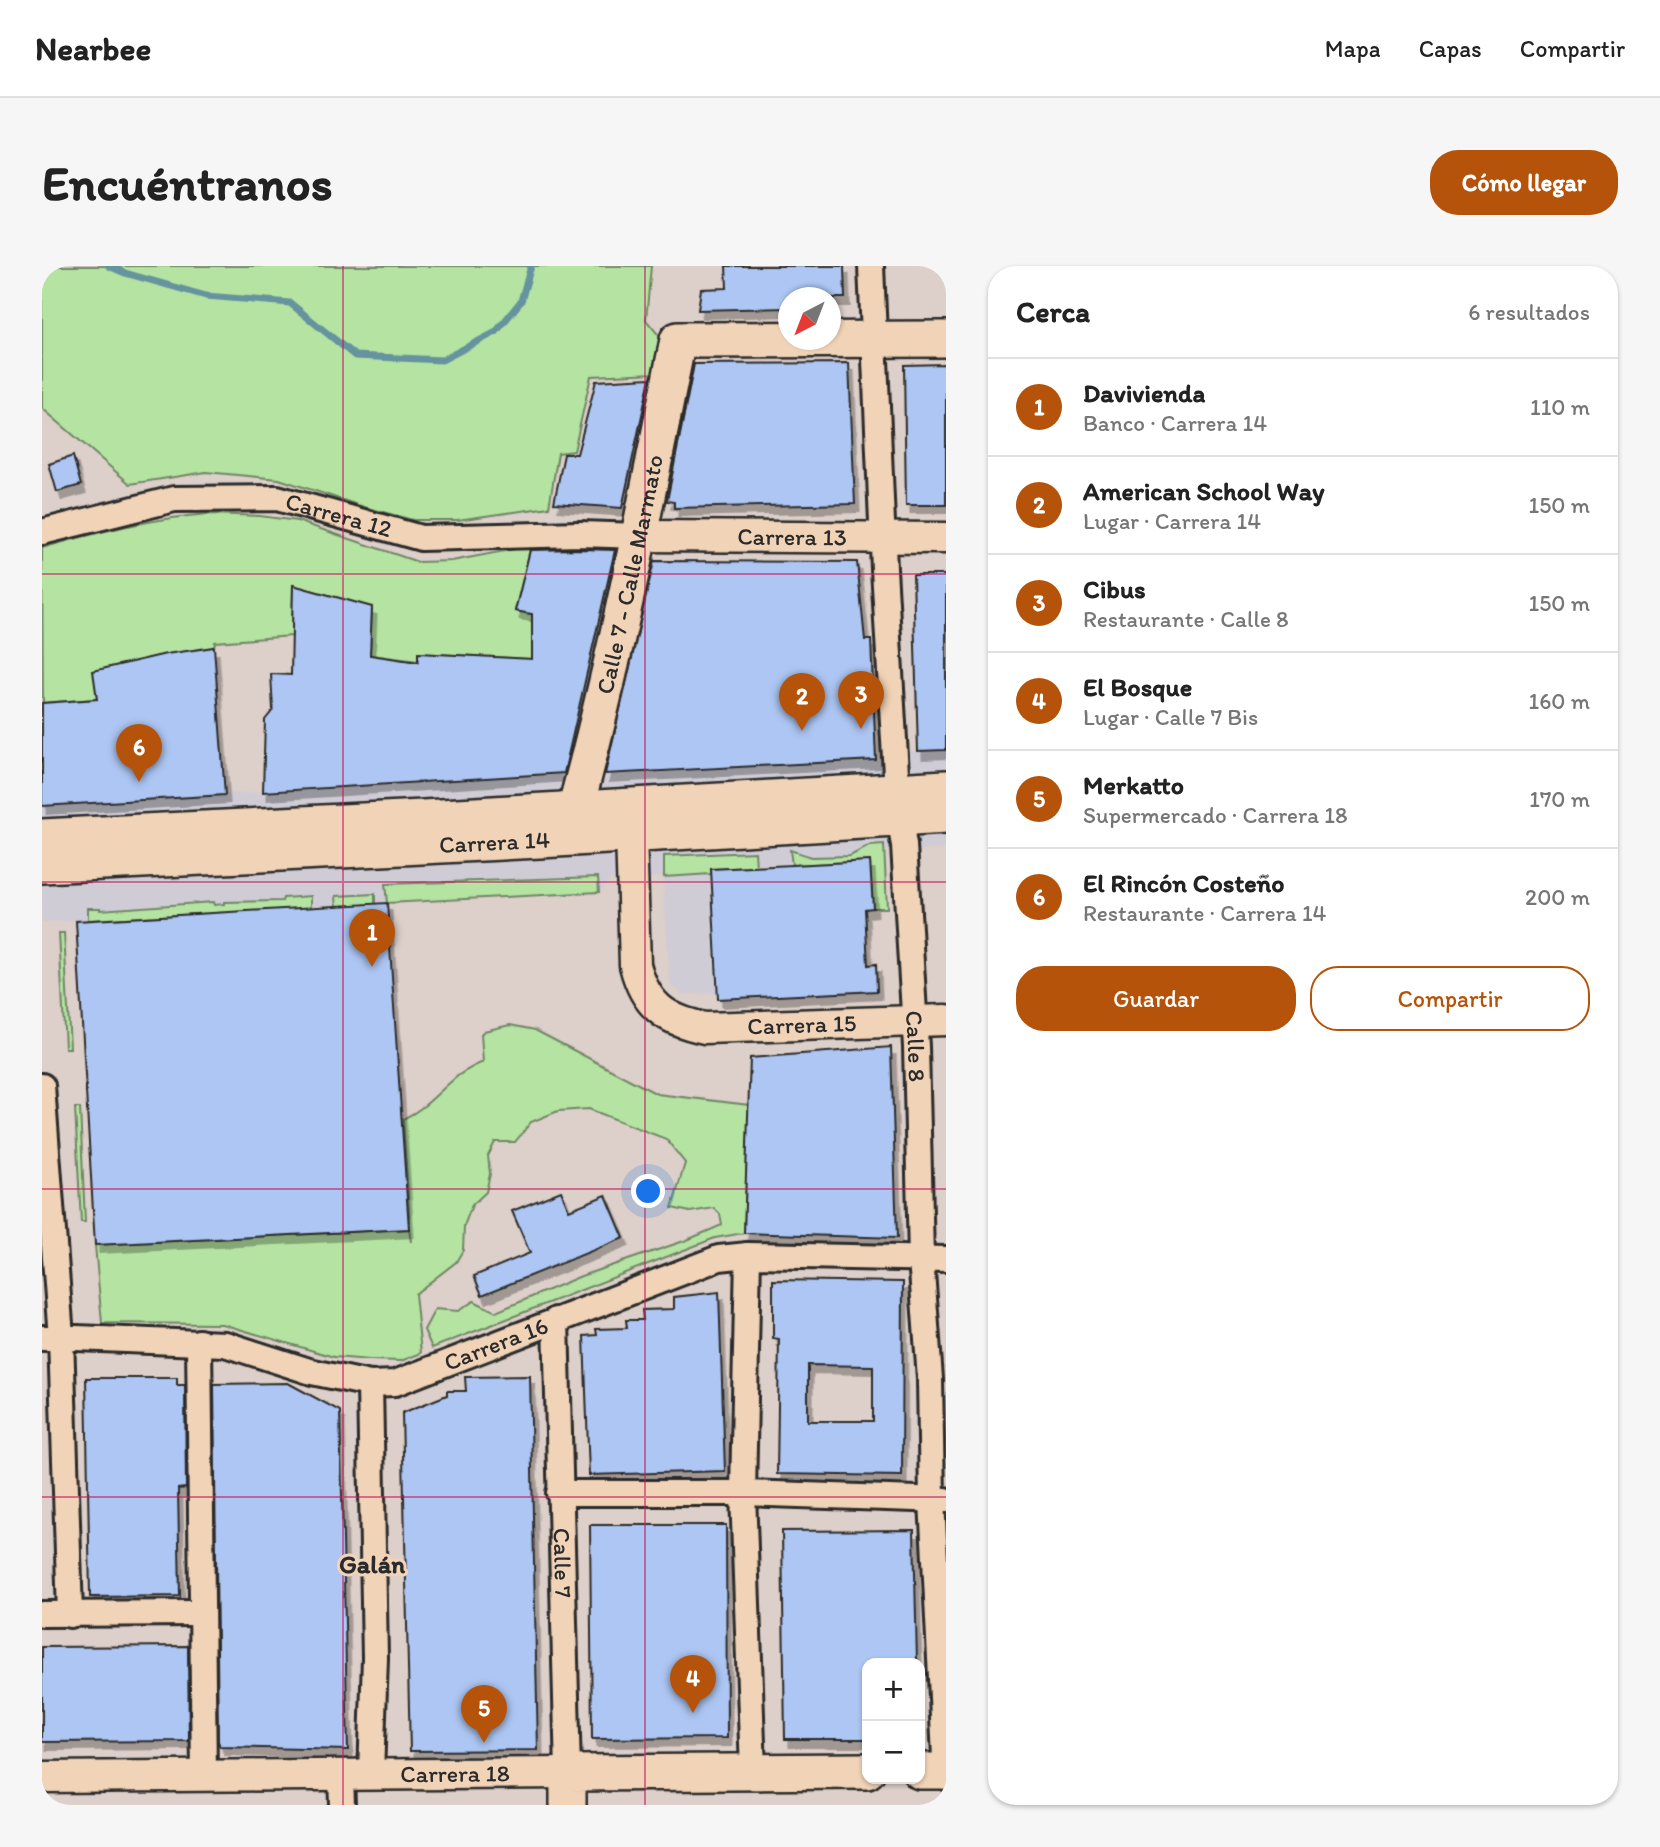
<!DOCTYPE html>
<html lang="es">
<meta charset="utf-8">
<style>
body{margin:0;font-family:Itim,sans-serif;background:#f6f6f6;color:#222}
.controls{position:absolute;right:21px;bottom:21px;display:grid;overflow:hidden;border-radius:14px;box-shadow:0 2px 5px #0004}
.controls button{width:63px;height:63px;display:grid;place-items:center;padding:0;border:0;border-bottom:2px solid #e0e0e0;background:#fff;color:#222;font:35px sans-serif}
.compass{position:absolute;left:736px;top:21px;width:63px;height:63px;border-radius:50%;background:#fff;box-shadow:0 2px 5px #0004;rotate:222deg}
.you{position:absolute;left:607px;top:926px;width:24px;height:24px;margin:-18px;border:5px solid #fff;border-radius:50%;background:#1a73e8;box-shadow:0 0 0 10px #1a73e833}
.badge{display:grid;place-items:center;width:46px;height:46px;border-radius:50%;background:#b45309;color:#fff;font-size:23px;font-weight:700}
.pin{position:absolute;translate:-50% -58px;filter:drop-shadow(0 2px 4px #0008)}
.pin::after{content:'';position:absolute;top:37px;width:24px;height:21px;background:inherit;clip-path:polygon(0 0,100% 0,50% 100%)}
.list{margin:0;padding:0;list-style:none}
h2{display:flex;justify-content:space-between;align-items:center;height:91px;margin:0;padding:0 28px;font-size:30px}
h2 small{font-size:23px;font-weight:400;color:#767676}
.list li{display:grid;grid-template-columns:46px 1fr auto;gap:21px;align-items:center;box-sizing:border-box;height:98px;padding:0 28px;border-top:2px solid #e0e0e0}
.list b{display:block;font-size:26px;white-space:nowrap}
.list p{margin:0;font-size:23px;white-space:nowrap;color:#767676}
.list em{font-size:23px;font-style:normal;color:#767676}
.actions{display:flex;gap:14px;padding:21px 28px}
.actions a{flex:1;padding:16px 0;border:2px solid #b45309;border-radius:28px;text-align:center;font-size:24px;color:#b45309}
.actions .main{background:#b45309;color:#fff}
.map{position:relative;flex:none;width:904px;height:1539px;overflow:hidden;border-radius:28px}
header{display:flex;align-items:center;gap:42px;box-sizing:border-box;height:98px;padding:0 35px;background:#fff;border-bottom:2px solid #e0e0e0}
header strong{font-size:33px}
nav{display:flex;gap:38px;margin-inline-start:auto;font-size:24px}
.intro{display:flex;align-items:center;justify-content:space-between;box-sizing:border-box;height:168px;padding:0 42px}
h1{margin:0;font-size:49px}
.button{padding:18px 32px;border-radius:28px;background:#b45309;color:#fff;font-size:24px;font-weight:700}
main{display:flex;gap:42px;padding:0 42px}
aside{flex:1;background:#fff;border-radius:28px;box-shadow:0 2px 5px #0004}
.map>svg:first-child{display:block}
.built{fill:#cfccd6}
.green{fill:#b5e3a2;stroke:#708766;stroke-width:2}
.lines{fill:none;stroke-linecap:round;stroke-linejoin:round}
.stream{stroke:#65939e;stroke-width:7}
.building{fill:#adc6f3;stroke:#2b2b2b;stroke-width:2;fill-rule:evenodd;filter:url(#shadow)}
.minor-casing{stroke:#2b2b2b;stroke-width:30}
.tertiary-casing{stroke:#2b2b2b;stroke-width:35}
.secondary-casing{stroke:#2b2b2b;stroke-width:40}
.minor{stroke:#f1d3b7;stroke-width:24}
.tertiary{stroke:#f1d3b7;stroke-width:30}
.secondary{stroke:#f1d3b7;stroke-width:35}
.grid{fill:none;stroke:#c2185b;stroke-width:2;stroke-opacity:0.55}
.labels{text-anchor:middle;stroke-width:6;stroke-linejoin:round;paint-order:stroke}
.street-label{font-size:24px;fill:#2b2b2b;stroke:#f1d3b7}
.neighbourhood-label{font-size:26px;font-weight:bold;fill:#2b2b2b;stroke:#f1d3b7}
</style>
<header>
<strong>Nearbee</strong>
<nav><a>Mapa</a><a>Capas</a><a>Compartir</a></nav>
</header>
<div class="intro"><h1>Encuéntranos</h1><a class="button">Cómo llegar</a></div>
<main>
<div class="map">
<svg width="904" height="1539" viewBox="0 0 904 1539">
<defs>
<filter id="shadow"><feDropShadow dx="4.5" dy="8" stdDeviation="0" flood-color="#0004"/></filter>
</defs>
<rect width="100%" height="100%" fill="#ddcfc9"/>
<filter id="ink" filterUnits="userSpaceOnUse"><feTurbulence type="fractalNoise" baseFrequency=".0143" numOctaves="2"/><feDisplacementMap in="SourceGraphic" scale="14" xChannelSelector="R" yChannelSelector="G"/><feConvolveMatrix kernelMatrix="1 2 1 2 8 2 1 2 1" color-interpolation-filters="sRGB"/></filter>
<g filter="url(#ink)">
<path class="built" d="M904,484v99l-62,2 3,57 -22,1 3,55h8l1,27 -159,8 -1,-6 -34,1 -13,-10 -7,-107 -52,2 -12,13 -557,30v-116l523,-33 39,1 290,-15v-8z"/>
<g class="green">
<path d="M0,0h609l-5,54 16,19 -6,34 -65,3 -17,75 -16,2 -9,54 -92,13h-44l-49,-13 -85,-28 -73,-7 -76,12 -88,-76z"/>
<path d="M168,248l50,2 37,5 121,41 34,-1 79,-15 -16,65 20,4 -3,44 -114,-6v8l-48,-6 2,-48 -79,-22 -1,51 -77,6 -1,5 -59,10 -61,14 3,28 -54,4 -1,-155c56,-16 110,-30 168,-34z"/>
<path d="M842,579l3,63h-14l-3,-47 -78,4 -2,-15 21,7 39,-1 19,-10z"/>
<path d="M713,586l1,15 -45,2v5l-47,3v-21z"/>
<path d="M556,611l1,15 -212,11 -2,-19z"/>
<path d="M333,628v10l-38,3 -1,-11z"/>
<path d="M269,630v12l-223,12v-12h12v2l113,-8 1,3 10,-1v-2l58,-1 1,-3z"/>
<path d="M17,667h5l6,115h-5z"/>
<path d="M468,759l25,5 122,64 92,11 -5,128 -29,5 -283,110 -8,-18 11,-21 23,2 16,-10 22,11 85,-36 106,-36 35,-15 -2,-11 -6,-6 -24,4 -18,-4 13,-45 -19,-24 -77,-30 -31,2 -27,11 -16,20h-20l-7,14 2,18 -4,18 -14,13 -8,21 -1,24 -7,12 -41,32 6,59 -20,8 -31,-1 -36,-3 -112,-33 -120,-1 -7,-78 314,-16 2,13 -8,-123c24,-12 31,-23 50,-39 8,-8 20,-13 30,-18l-2,-28 3,-3z"/>
<path d="M33,842h5l5,114h-4z"/>
</g>
<g class="lines">
<path class="stream" d="M67,0l16,7 81,23 84,7 65,53 87,4 54,-28 25,-31 10,-35"/>
</g>
<g class="building">
<path d="M684,0h118l1,32h-57v10l-90,2 3,-21 26,-1z"/>
<path d="M807,97l6,141 -181,4v-6l-7,-1 27,-137z"/>
<path d="M904,98v141h-40l-2,-140z"/>
<path d="M608,112l-28,130 -68,-5 10,-49h13l19,-73z"/>
<path d="M31,190l8,29 -24,7 -8,-28z"/>
<path d="M538,283l35,1 -51,223 -301,19 2,-72 8,-10 -2,-36 20,1 2,-90 79,22 -2,48 48,7v-9l114,6v-45l-17,-3 15,-61z"/>
<path d="M612,295l203,1 8,78h6l5,120 -271,14z"/>
<path d="M871,309h33v175l-28,1z"/>
<path d="M172,381l11,148 -183,11v-103l55,-4 -4,-28 73,-17z"/>
<path d="M828,595l3,47 -8,1 3,56 8,-1 1,27 -159,8 -7,-130z"/>
<path d="M345,637l22,326 -314,16 -19,-324z"/>
<path d="M849,781l6,191 -153,-5 6,-175z"/>
<path d="M519,925l8,19 37,-15 18,43 -142,57 -8,-19 56,-23 -18,-42z"/>
<path d="M731,1014l130,2 -1,194 -125,-2 2,-135 -6,-1zM766,1099l65,1v55h-65z"/>
<path d="M677,1026l6,179 -136,4 -5,-139 13,-1 -1,-6 31,-1 -1,-8h17l-1,-10 32,-1v-12z"/>
<path d="M488,1110l8,374 -128,1 -8,-338 45,-18v-4h19l-1,-14z"/>
<path d="M44,1112h91v7h8l1,103 -8,1 2,107 -90,1z"/>
<path d="M246,1117l52,28 8,339 -128,-3 -2,-6 -4,-357z"/>
<path d="M548,1259h136l1,213 -135,1z"/>
<path d="M872,1264l3,133h-50v76h-82l-3,-208z"/>
<path d="M146,1380l1,95 -147,1v-95z"/>
</g>
<g class="lines">
<defs>
<g id="minor">
<path d="M829,0l13,303 13,222"/>
<path id="s1" d="M0,266l132,-33 103,-1 144,40 159,-4 60,2"/>
<path id="s2" d="M857,552l5,27 12,202 5,211 9,121 2,121 14,277"/>
<path d="M0,820l19,251 9,278"/>
<path d="M706,989l-5,238 10,278"/>
<path id="s3" d="M514,1054l12,453"/>
<path id="s4" d="M0,1072h34l149,6 87,28 58,12 25,-1 324,-125 29,-3 198,4"/>
<path d="M157,1076l5,433"/>
<path d="M328,1118l5,274 -4,116"/>
<path d="M517,1227h184l202,7"/>
<path d="M0,1348l159,-1"/>
<path d="M299,1508l1,31"/>
</g>
<g id="tertiary">
<path id="s5" d="M598,270l306,2"/>
<path id="s6" d="M589,568l4,131c10,40 30,55 70,63l241,-8"/>
<path id="s7" d="M0,1511l526,-4"/>
</g>
<g id="secondary">
<path id="s8" d="M533,544c42,-156 72,-313 103,-470l268,-1"/>
<path d="M0,571l381,-19 523,-30"/>
<path id="s9" d="M0,599l498,-25 406,-24"/>
<path d="M878,1505h26"/>
<path d="M526,1539v-32l299,-2"/>
</g>
</defs>
<use href="#minor" class="minor-casing"/>
<use href="#tertiary" class="tertiary-casing"/>
<use href="#secondary" class="secondary-casing"/>
<use href="#minor" class="minor"/>
<use href="#tertiary" class="tertiary"/>
<use href="#secondary" class="secondary"/>
</g>
</g>
<path class="grid" d="M301,0v1539M603,0v1539M0,308h904M0,616h904M0,923h904M0,1231h904"/>
<g class="labels">
<g class="street-label">
<text dy="8" stroke="none"><textPath href="#s1" startOffset="303">Carrera 12</textPath></text>
<text dy="8" stroke="none"><textPath href="#s5" startOffset="152">Carrera 13</textPath></text>
<text dy="8" stroke="none"><textPath href="#s8" startOffset="242">Calle 7 - Calle Marmato</textPath></text>
<text dy="8" stroke="none"><textPath href="#s9" startOffset="453">Carrera 14</textPath></text>
<text dy="8" stroke="none"><textPath href="#s6" startOffset="329">Carrera 15</textPath></text>
<text dy="8" stroke="none"><textPath href="#s2" startOffset="229">Calle 8</textPath></text>
<text dy="8" stroke="none"><textPath href="#s4" startOffset="467">Carrera 16</textPath></text>
<text dy="8" stroke="none"><textPath href="#s3" startOffset="243">Calle 7</textPath></text>
<text dy="8" stroke="none"><textPath href="#s7" startOffset="413">Carrera 18</textPath></text>
</g>
<g class="neighbourhood-label">
<text x="330" y="1307">Galán</text>
</g>
</g>
</svg>
<div class="controls">
<button>+</button>
<button>−</button>
</div>
<svg class="compass" viewBox="-18 -18 36 36"><path d="M0-13l5 13h-10z" fill="#e53935"/><path d="M0 13l5-13h-10z" fill="#767676"/></svg>
<div class="you"></div>
<div class="pin badge" style="left:330px;top:701px">1</div>
<div class="pin badge" style="left:760px;top:465px">2</div>
<div class="pin badge" style="left:819px;top:463px">3</div>
<div class="pin badge" style="left:651px;top:1447px">4</div>
<div class="pin badge" style="left:442px;top:1477px">5</div>
<div class="pin badge" style="left:97px;top:516px">6</div>
</div>
<aside>
<h2>Cerca<small>6 resultados</small></h2>
<ul class="list">
<li><span class="badge">1</span><div><b>Davivienda</b><p>Banco · Carrera 14</p></div><em>110 m</em></li>
<li><span class="badge">2</span><div><b>American School Way</b><p>Lugar · Carrera 14</p></div><em>150 m</em></li>
<li><span class="badge">3</span><div><b>Cibus</b><p>Restaurante · Calle 8</p></div><em>150 m</em></li>
<li><span class="badge">4</span><div><b>El Bosque</b><p>Lugar · Calle 7 Bis</p></div><em>160 m</em></li>
<li><span class="badge">5</span><div><b>Merkatto</b><p>Supermercado · Carrera 18</p></div><em>170 m</em></li>
<li><span class="badge">6</span><div><b>El Rincón Costeño</b><p>Restaurante · Carrera 14</p></div><em>200 m</em></li>
</ul>
<div class="actions"><a class="main">Guardar</a><a>Compartir</a></div>
</aside>
</main>
